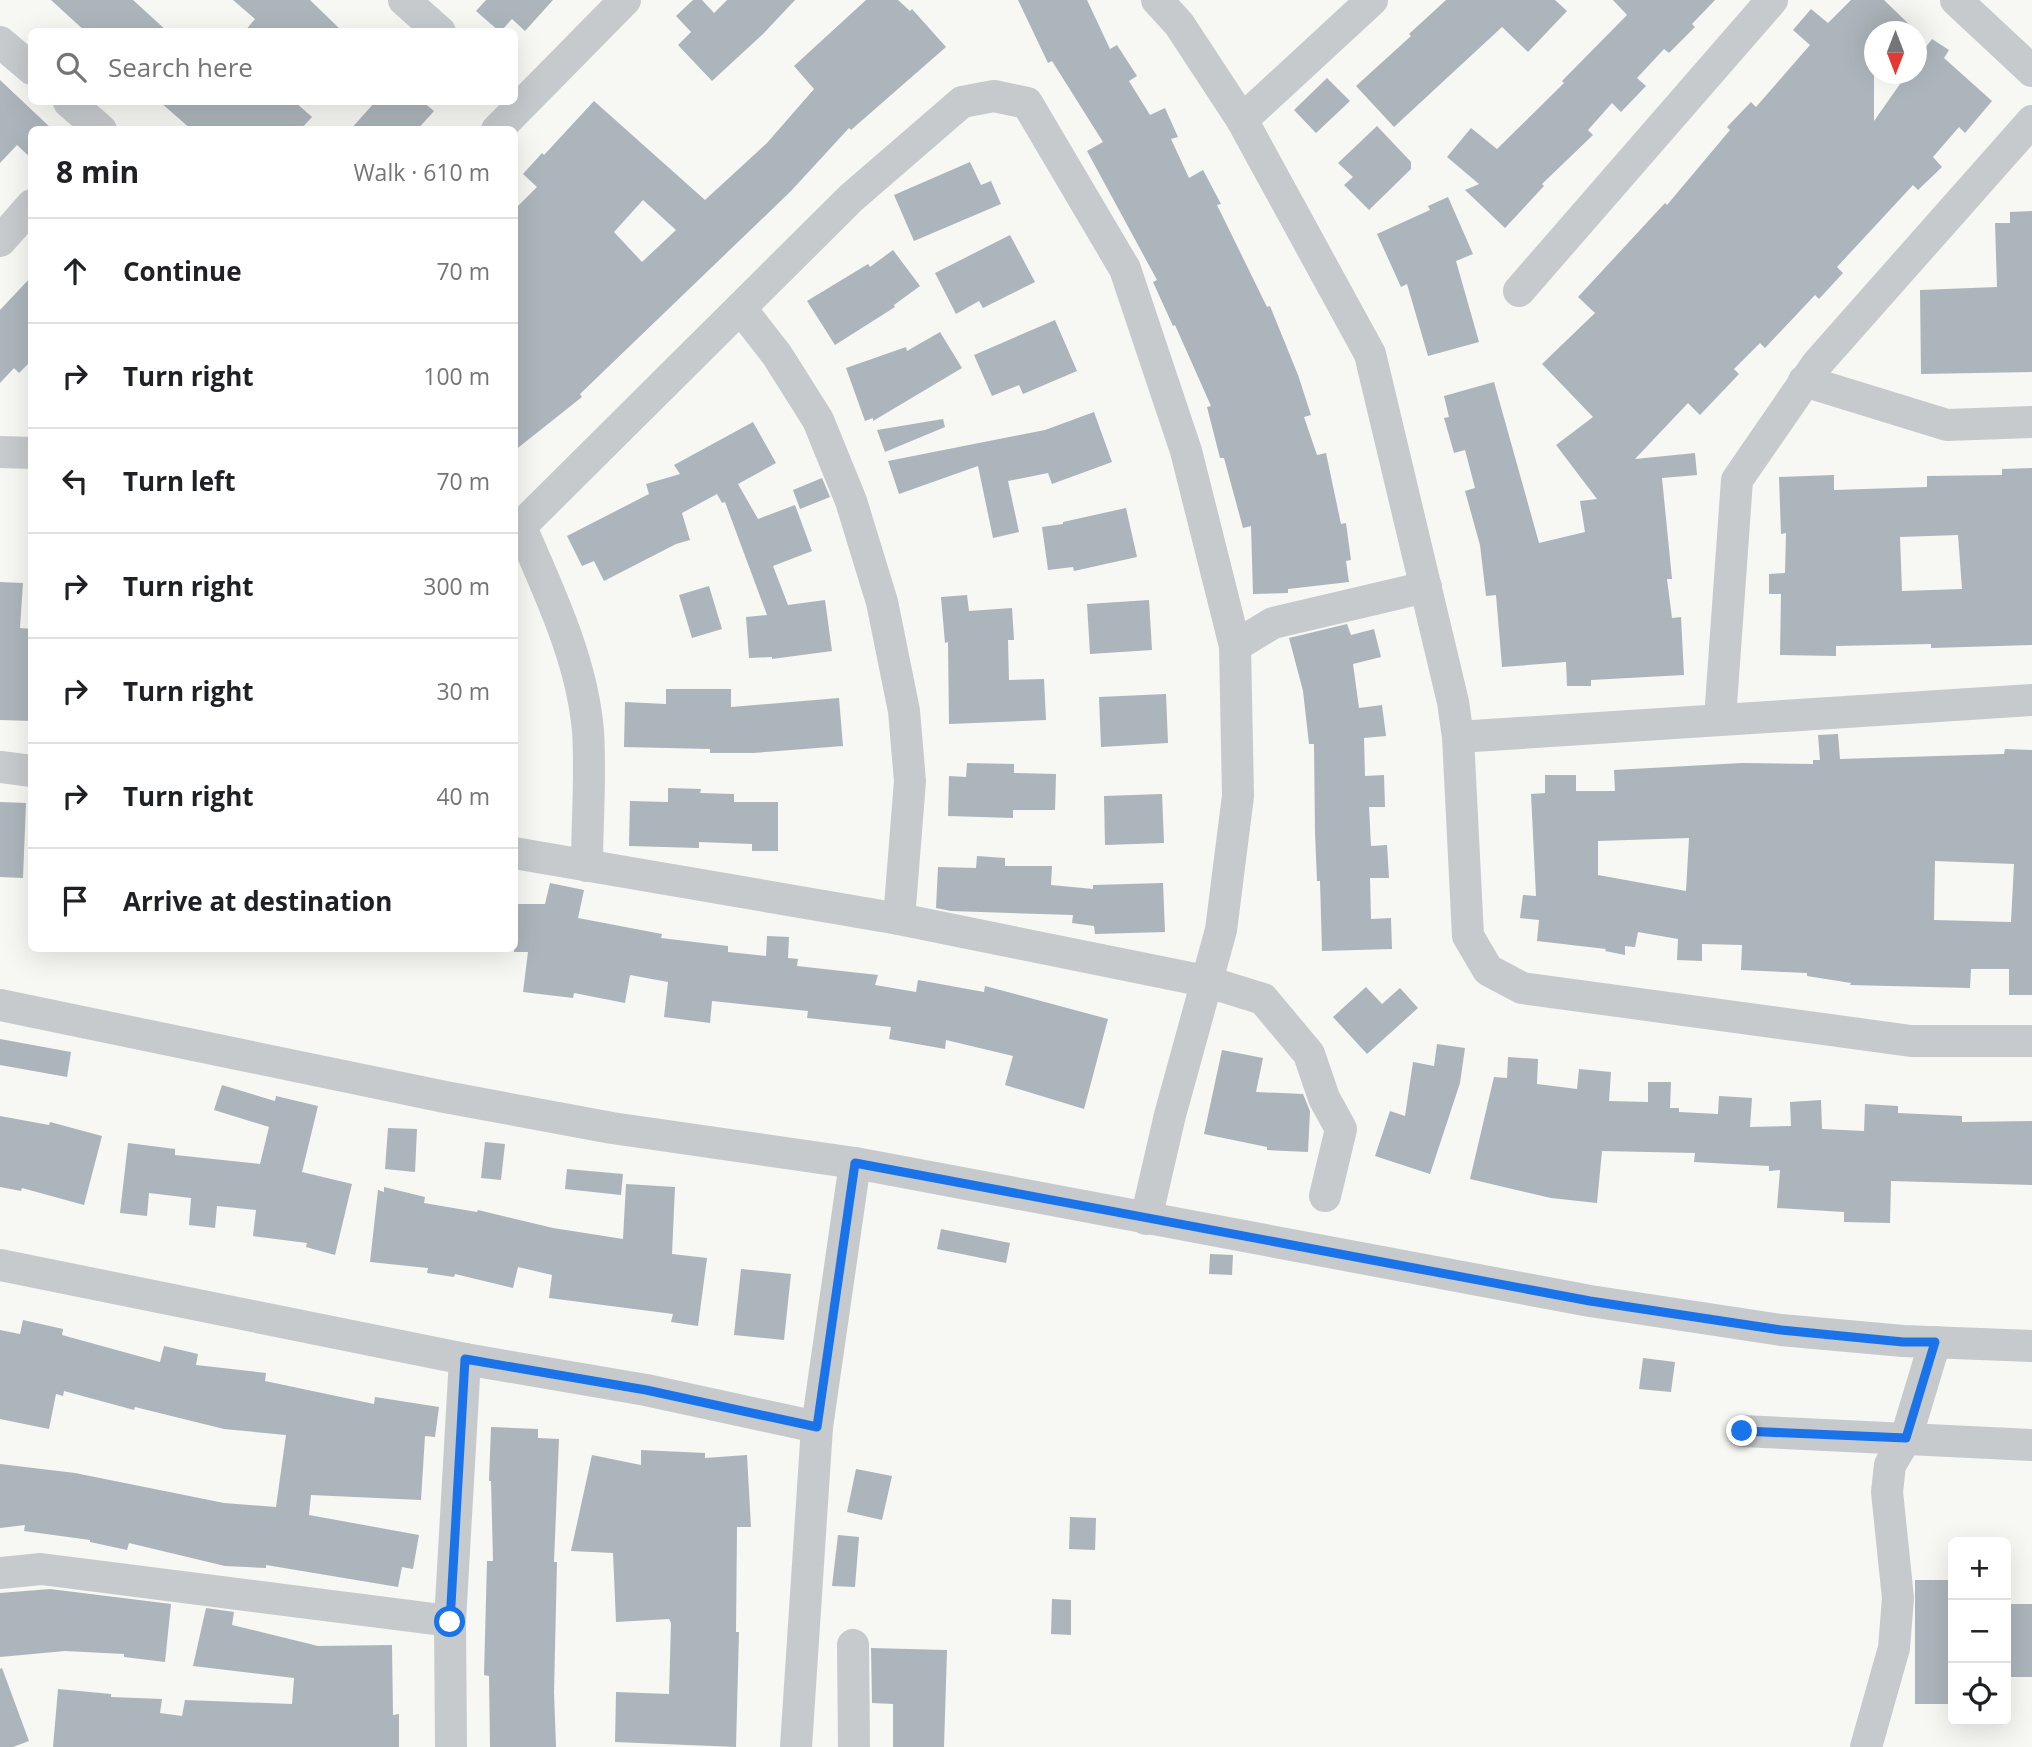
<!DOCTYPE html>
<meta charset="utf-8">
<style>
body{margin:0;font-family:"Open Sans",sans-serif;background:#f2f2f2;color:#202124}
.controls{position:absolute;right:21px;bottom:21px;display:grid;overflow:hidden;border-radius:10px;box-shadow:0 7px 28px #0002}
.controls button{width:63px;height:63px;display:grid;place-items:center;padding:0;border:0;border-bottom:2px solid #e0e0e0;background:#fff;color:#202124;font:35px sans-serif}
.compass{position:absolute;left:1864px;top:21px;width:63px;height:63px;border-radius:50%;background:#fff;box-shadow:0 7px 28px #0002;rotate:180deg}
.stop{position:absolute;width:21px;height:21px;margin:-16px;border:5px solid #1a73e8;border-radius:50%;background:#fff}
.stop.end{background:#1a73e8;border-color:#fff;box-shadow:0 2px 7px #0008}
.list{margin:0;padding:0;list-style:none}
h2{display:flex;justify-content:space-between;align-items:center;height:91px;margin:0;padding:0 28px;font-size:30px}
h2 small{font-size:23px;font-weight:400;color:#757577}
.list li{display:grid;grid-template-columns:46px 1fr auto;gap:21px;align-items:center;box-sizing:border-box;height:105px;padding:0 28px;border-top:2px solid #e0e0e0}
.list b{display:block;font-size:26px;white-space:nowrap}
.list em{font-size:23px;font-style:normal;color:#757577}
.icon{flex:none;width:38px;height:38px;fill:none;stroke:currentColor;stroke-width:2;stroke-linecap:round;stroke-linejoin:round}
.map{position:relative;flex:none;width:2032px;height:1747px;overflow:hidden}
.search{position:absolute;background:#fff;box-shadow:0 7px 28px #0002;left:28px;top:28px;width:490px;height:77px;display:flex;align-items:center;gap:18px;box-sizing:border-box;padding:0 24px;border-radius:10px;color:#757577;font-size:26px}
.panel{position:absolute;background:#fff;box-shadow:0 7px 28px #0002;left:28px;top:126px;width:490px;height:826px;border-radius:10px}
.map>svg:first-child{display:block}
.building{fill:#acb5bb;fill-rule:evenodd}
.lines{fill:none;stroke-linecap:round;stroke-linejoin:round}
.minor{stroke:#c6cacd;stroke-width:32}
.route{stroke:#1a73e8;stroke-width:9}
</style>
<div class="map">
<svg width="2032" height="1747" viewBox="0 0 2032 1747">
<rect width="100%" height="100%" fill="#f7f7f3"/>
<g class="building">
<path d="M51,0h82l35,32h-82z"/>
<path d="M233,0h77l33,32h-99l11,-13z"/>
<path d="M486,0h67l-28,31 -13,-12 -12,13 -24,-21z"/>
<path d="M693,0h9l12,13 13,-13h68l-32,34 -51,47 -34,-36 13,-13 -15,-16z"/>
<path d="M866,0h32l12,11 2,-2 34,38 -95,83 -2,-2 -58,63 -211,203 2,3 -68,54v-241l23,-23 -14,-13 19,-21 2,2 50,-54 111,99 62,-57 47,-54 -20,-23zM643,200l33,30 -34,32 -28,-30z"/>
<path d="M1018,0h69l23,49 7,-4 20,31 -8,5 21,34 15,-7 13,29 -7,2 18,39 14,-8 18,34 -4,1 50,102 3,-1 28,69 13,40 -7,2 13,38 9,-2 15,71 5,-1 5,37 -5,1 3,21 -61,7v4l-35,1 -2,-68 -8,2 -19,-70h-4l-13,-51 4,-1 -36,-81 -2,1 -20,-44 4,-2 -70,-129 16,-9 -51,-81 -4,2z"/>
<path d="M1446,0h109l12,11 -39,41 -26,-25 -108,100 -38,-41 55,-50 -2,-2z"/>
<path d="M1613,0h102l-23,24 3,3 -26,26 -5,-4 -27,29 9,8 -25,26 -9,-9 -24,27 5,5 -51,49 2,2 -39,42 -40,-38 14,-6 -32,-27 24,-29 26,21 67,-66 -2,-2 65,-66z"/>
<path d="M1851,0h33l33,32h-43v89l33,-47h9v-14l16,-21 17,11 -5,8 48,43 -27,32 -6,-6 -26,30 9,10 -24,23 -5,-5 -76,82 6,6 -24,26 -4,-4 -50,53 -5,-5 -26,26 5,5 -39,41 -12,-12 -53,56 60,-6 2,22 -35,3 10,101h-5l5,39 9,-1 3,58 -93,5v6h-24l-1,-24 -64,5 -6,-72 -10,1 -6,-51 -15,-54 10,-3 -10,-38 -11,3 -10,-35 5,-1 -5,-21 50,-14 45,161 46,-11 -5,-31 17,-2 -41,-54 37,-28 -51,-53 53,-51 -17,-16 87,-94 2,2 63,-75 -3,-3 24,-25 5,5 54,-62 -17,-15 18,-21 17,14z"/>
<path d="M1327,78l23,23 -34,32 -22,-23z"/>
<path d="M0,80l53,50h-21v29l-15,-14 -17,18z"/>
<path d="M160,102h135l17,15 -12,13h-108z"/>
<path d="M375,102h48l11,9 -17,19h-67z"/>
<path d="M1377,126l34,36v7l-42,41 -25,-25 9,-8 -15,-14z"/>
<path d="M970,162l11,23 10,-4 10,23 -87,37 -20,-46z"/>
<path d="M1448,197l25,57 -17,7 23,81 -51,14 -21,-72 -6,3 -24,-53 53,-24 -2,-4z"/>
<path d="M2032,211v161l-111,2 -1,-84 77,-3 -2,-64h15v-11z"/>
<path d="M1010,235l25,47 -52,26 -4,-7 -23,13 -21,-41z"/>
<path d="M893,250l27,36 -26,19 1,2 -60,38 -28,-44 61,-37 2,3z"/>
<path d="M32,276v84l-13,13 -5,-5 -14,15v-73z"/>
<path d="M1055,320l22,51 -54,23 -4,-9 -27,11 -18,-41z"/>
<path d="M940,332l22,36 -89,53v-3l-8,3 -19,-53 60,-21 1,4z"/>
<path d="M1094,412l18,50 -60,22 -4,-11 -40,8 11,51 -26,6 -15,-72 -79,28 -11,-33 157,-31z"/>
<path d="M943,419l2,8 -60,25 -8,-22z"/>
<path d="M753,422l23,41 -38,21 20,35 37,-14 17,46 -39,15 15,39 37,-5 7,51 -60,8v-2l-23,1 -3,-41 21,-2 -42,-113 -3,1 -5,-9 -35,19 8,27 -14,4 -72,37 -10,-20 -12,5 -15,-30 82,-42 -3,-10 34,-10 -6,-9z"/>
<path d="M2032,468v177l-101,3v-4l-95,2v10l-56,-1 1,-61h-12v-20l16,-1 1,-40 -5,1 -2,-57 55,-2v15l93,-3v-11l75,-1v-6zM1958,535l4,54 -60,2 -2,-54z"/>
<path d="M822,478l8,19 -30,12 -7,-19z"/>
<path d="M1126,508l11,49 -63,14 -1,-4 -25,3 -6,-43 21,-3v-2z"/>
<path d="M0,582l23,1 -3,45 12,1v92l-32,-1z"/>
<path d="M709,586l13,43 -30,9 -13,-43z"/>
<path d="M967,595l2,16 43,-3 2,32h-6l1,40 35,-1 2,41 -97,4 -1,-82 -3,1 -4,-46z"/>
<path d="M1149,600l3,50 -62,4 -3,-50z"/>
<path d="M1347,624l4,11 23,-6 7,28 -28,7 6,44 23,-3 4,31 -22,2 1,38 19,-1 1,32h-16l2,39 16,-1 2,33h-19l1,41 20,-1 1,31 -70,2 -2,-70h-3l-2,-48 -1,-89h-5l-6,-53 -14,-53z"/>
<path d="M666,689h65v18l108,-9 4,48 -90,7h-43v-4l-86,-2 1,-45 41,2z"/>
<path d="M1166,694l2,49 -67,4 -2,-50z"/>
<path d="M1838,734l2,25 164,-5 1,-5 27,1v245h-23v-26h-38l-1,19 -120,-3 1,-2 -44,-7v-3l-66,-3 1,-25 -40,-1v17l-25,-1 1,-21 -40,-7 -3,15 -10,-1v9l-20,-4 1,-2 -69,-8 2,-21 -19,-2 3,-23 13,1 -5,-102 14,-1v-18h31v16h39l-1,-21 128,-7 71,1v-4h7l-2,-25zM1689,838l-3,53 -88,-16v-34zM1935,861l79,3 -3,58 -77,-2z"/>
<path d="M967,763l47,1v9l42,1 -1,36h-42v8l-65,-2 1,-40 17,1z"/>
<path d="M668,788l33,1 -1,4 34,1v8h44v49h-26v-7l-53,-2v6l-70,-2 1,-45 38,1z"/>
<path d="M1162,794l2,49 -59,2 -1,-49z"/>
<path d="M0,802l26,1 -3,75 -23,-1z"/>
<path d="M977,856l28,2v8h47l-1,19 42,4v-4l70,-2 2,49 -70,2 -1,-8 -22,-3 1,-8 -122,-4 -15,-3 2,-41 38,1z"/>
<path d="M550,883l34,7 -6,28 84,16 -1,4 67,8v6l38,4 1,-20 22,1 -1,21 10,1 -1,7 81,9 -3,10 41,7 2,-12 66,12 1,-6 123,33 -24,90 -79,-24 8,-29 -67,-16 -1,9 -56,-10 2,-12 -84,-9 1,-7 -96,-10 -2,22 -46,-6 4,-35 -38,-7 -5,28 -51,-10 -1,5 -50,-6 5,-40h-14v-48h31z"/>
<path d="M1366,987l16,17 18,-16 18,20 -51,46 -34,-37z"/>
<path d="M0,1039l71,13 -4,25 -67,-12z"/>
<path d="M1437,1044l28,4 -5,35 -30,91 -55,-18 15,-45 15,5 8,-54 21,4z"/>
<path d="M1222,1050l41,8 -7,34 47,2 7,17 -2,41 -41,-2v-3l-63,-13z"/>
<path d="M1508,1057l30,2 -1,25 40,5 2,-20 32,3 -2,29 39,1v-20h23l-1,26h9v4l39,2 1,-18 33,2 -2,29 41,-1 -1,-24 31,-2 1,29 42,2 1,-27 33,2v7l64,3v6l70,-1v64l-141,-4 -1,42 -46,-1v-10l-67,-4 3,-38 -11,1v-5l-75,-4 1,-9 -93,-2 -5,52 -46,-5 -81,-19 24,-102 13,1z"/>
<path d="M222,1085l53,16 1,-5 42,10 -16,66 50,12 -17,71 -29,-8 1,-4 -54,-7 3,-26 -39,-4 -2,22 -26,-3 2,-27 -42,-5 -2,23 -27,-3 8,-70 47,6v6l85,9 9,-37 -55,-17z"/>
<path d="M0,1116l49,9 1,-3 52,14 -18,69 -62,-17 -1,3 -21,-4z"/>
<path d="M388,1128l29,1 -2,43 -30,-3z"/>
<path d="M485,1142l20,2 -4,36 -20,-2z"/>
<path d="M567,1169l56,5 -2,21 -56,-6z"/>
<path d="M626,1184l49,3 -3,67 35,4 -9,68 -27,-4 2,-8 -124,-16 3,-23 -34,-8 -5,21 -58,-14 -1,3 -27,-4 1,-5 -58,-6 8,-72 6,2v-5l41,10 -1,6 53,9 1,-2 75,18 70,11z"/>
<path d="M941,1229l69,14 -4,20 -69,-14z"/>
<path d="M1210,1254l23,1 -1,20 -23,-1z"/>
<path d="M741,1269l50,5 -7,66 -50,-5z"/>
<path d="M23,1320l40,9 -1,6 98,27 4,-16 34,8 -2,11 70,8 -1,8 109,23 1,-7 64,10 -4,30 -10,-1 -4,64 -110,-5 -2,20 110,20 -6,34 -11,-2 -4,20 -132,-22v3l-41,-2 -96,-23 -2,7 -37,-8v-2l-66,-9 1,-6 -25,3v-64l75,9 149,30 52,4 10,-72 -62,-6 -89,-22 -1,3 -70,-19 -1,5 -7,-2 -7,35 -49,-10v-89l20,4z"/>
<path d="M1643,1358l32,4 -4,30 -32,-3z"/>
<path d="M491,1427l47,2v9l21,1 -5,123h3l-3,130 2,55h-66l-1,-71 -5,-1 3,-114h6l-2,-80h-2z"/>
<path d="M641,1450l64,3v5l42,-3 4,72h-14l-1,105h3l-3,115 -121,-5 1,-50 53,2 2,-71 -2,-4 -53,3 -3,-69 -42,-2 21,-96 49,10z"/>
<path d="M856,1469l36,7 -10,44 -35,-8z"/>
<path d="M1070,1517l26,1 -1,32 -26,-1z"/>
<path d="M838,1535l21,2 -4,50 -23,-1z"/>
<rect x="1915" y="1580" width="38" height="124"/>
<path d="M50,1589l121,15 -6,58 -41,-5v-3l-59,-3 -65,6v-64z"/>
<path d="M1052,1599l19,1v35l-20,-1z"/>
<rect x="2006" y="1604" width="26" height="73"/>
<path d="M206,1608l28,4 -2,13 86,21 74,-1 1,70 6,-1v33h-346l5,-58 53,5v3l51,2 -2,14 22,3 3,-16 107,4 2,-26 -101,-12z"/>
<path d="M871,1648l76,2 -3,97h-51v-43l-21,-1z"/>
<path d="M2,1668l27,73 -16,6h-13v-78z"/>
</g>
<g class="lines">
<g class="minor">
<path d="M404,0l36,32"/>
<path d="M1157,0l22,24 63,96 128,234 83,348 5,35 10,199 20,34 34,18 389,53h121"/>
<path d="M1956,0l76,71"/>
<path d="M0,42l32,27"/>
<path d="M69,102l32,28"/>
<path d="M1242,120l130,-120"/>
<path d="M497,130l128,-130"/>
<path d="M0,241l32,-36"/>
<path d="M1519,291l253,-291"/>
<path d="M742,310l35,45 41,65 33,81 31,101 22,109 6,70 -11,138"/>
<path d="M1804,381l143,44 85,-3"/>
<path d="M0,452l32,1"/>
<path d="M521,527c28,65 61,133 67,204 3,45 -1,91 -1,135"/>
<path d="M514,533l337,-335 111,-96 32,-6 33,7 98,166 61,182 49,195 3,150 -17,134 -51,185 -24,104"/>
<path d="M1235,646l38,-23 153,-36"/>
<path d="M1720,719l17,-239 80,-116 215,-243"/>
<path d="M1458,737l574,-37"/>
<path d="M0,767l32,4"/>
<path d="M514,853l385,66 306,62 58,18 46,55 15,44 17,31 -16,67"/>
<path d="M0,1005l445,92 167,31 243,35 735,138 191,29 122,11 129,5"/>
<path d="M0,1265l465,94 181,31 171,37"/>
<path d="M1742,1431l290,14"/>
<path d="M0,1573l41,-4 409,52"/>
<path d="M853,1645l1,102"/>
<path d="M451,1747l-1,-126 15,-262"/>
<path d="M796,1747l21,-320 38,-264"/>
<path d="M1866,1747l28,-99 4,-50 -11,-106 3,-27 16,-27 29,-96"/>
</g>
</g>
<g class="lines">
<path class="route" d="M450,1622l15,-263 181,31 171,37 38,-264 735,138 191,29 122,12h32l-29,96 -164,-7"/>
</g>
</svg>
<div class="controls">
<button>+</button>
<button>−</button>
<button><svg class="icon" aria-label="locate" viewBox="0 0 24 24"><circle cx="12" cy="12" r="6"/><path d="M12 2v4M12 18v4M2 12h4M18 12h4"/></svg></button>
</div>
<svg class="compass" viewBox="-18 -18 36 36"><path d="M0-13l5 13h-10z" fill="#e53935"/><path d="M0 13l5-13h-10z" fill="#757577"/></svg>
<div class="stop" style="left:450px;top:1622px"></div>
<div class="stop end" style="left:1742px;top:1431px"></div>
<div class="search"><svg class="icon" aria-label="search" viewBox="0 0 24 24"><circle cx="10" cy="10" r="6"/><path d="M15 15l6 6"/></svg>Search here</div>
<section class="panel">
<h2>8 min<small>Walk · 610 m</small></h2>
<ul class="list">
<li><svg class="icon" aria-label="ahead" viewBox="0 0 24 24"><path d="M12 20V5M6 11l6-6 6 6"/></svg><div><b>Continue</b></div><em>70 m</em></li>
<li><svg class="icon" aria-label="right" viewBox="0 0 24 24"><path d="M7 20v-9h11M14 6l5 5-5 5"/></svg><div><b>Turn right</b></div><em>100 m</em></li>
<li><svg class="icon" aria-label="left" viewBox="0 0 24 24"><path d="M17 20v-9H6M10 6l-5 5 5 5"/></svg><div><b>Turn left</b></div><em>70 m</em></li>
<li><svg class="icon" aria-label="right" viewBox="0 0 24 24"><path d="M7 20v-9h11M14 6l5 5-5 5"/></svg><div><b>Turn right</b></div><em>300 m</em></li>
<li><svg class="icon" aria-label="right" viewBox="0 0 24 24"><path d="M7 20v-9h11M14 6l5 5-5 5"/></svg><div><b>Turn right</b></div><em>30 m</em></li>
<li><svg class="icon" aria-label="right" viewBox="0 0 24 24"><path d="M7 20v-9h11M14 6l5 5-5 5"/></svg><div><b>Turn right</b></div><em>40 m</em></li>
<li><svg class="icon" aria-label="arrive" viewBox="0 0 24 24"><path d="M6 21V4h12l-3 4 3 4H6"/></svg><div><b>Arrive at destination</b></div></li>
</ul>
</section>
</div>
